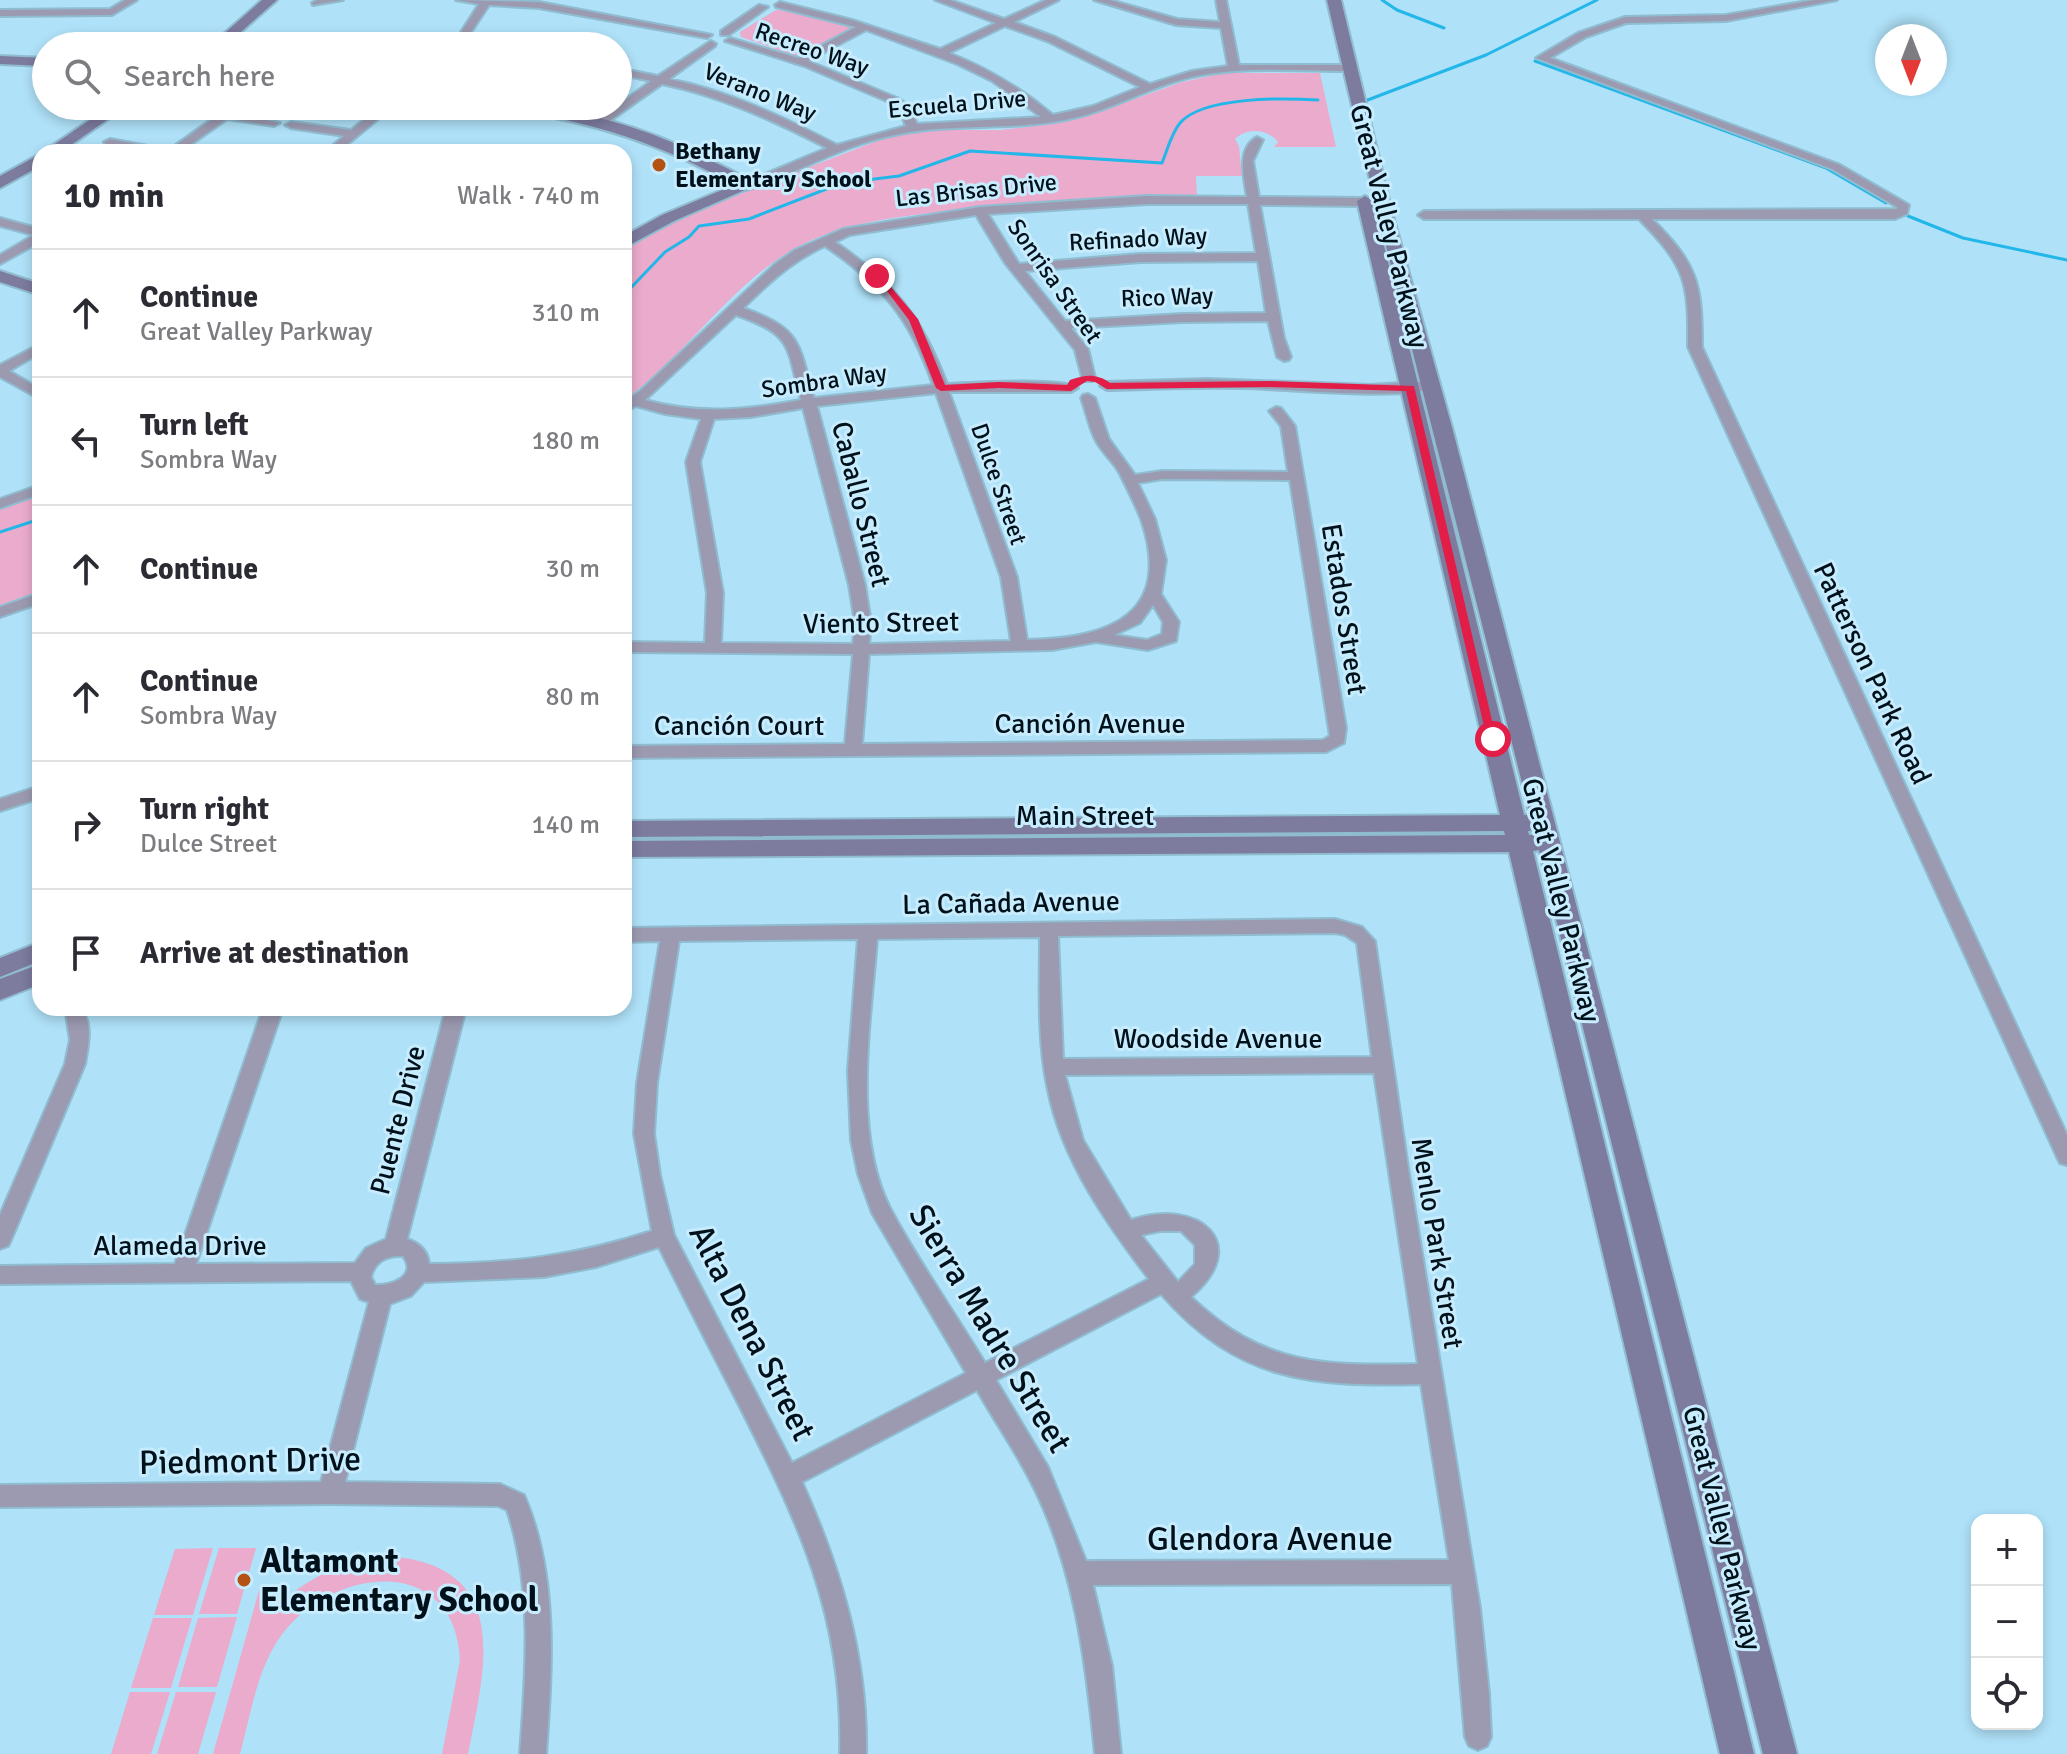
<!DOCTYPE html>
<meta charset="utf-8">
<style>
body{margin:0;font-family:Signika,sans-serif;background:#f2f2f3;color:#2b2b33}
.controls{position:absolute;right:24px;bottom:24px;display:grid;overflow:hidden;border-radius:16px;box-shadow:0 4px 12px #0003}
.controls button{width:72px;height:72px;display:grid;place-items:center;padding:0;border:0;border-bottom:2px solid #e1e1e2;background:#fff;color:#2b2b33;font:40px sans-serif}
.compass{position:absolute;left:1875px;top:24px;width:72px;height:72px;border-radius:50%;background:#fff;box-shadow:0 4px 12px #0003;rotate:180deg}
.stop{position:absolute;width:24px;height:24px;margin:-18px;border:6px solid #e11d48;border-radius:50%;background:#fff}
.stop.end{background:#e11d48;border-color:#fff;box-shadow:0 2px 8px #0008}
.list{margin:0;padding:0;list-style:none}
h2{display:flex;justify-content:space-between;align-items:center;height:104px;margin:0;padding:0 32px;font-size:34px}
h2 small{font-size:26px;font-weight:400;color:#7c7c81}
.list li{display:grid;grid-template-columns:52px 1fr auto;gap:24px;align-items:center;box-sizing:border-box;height:128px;padding:0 32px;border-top:2px solid #e1e1e2}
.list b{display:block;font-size:30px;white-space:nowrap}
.list p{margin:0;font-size:26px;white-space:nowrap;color:#7c7c81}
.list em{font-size:26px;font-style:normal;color:#7c7c81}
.icon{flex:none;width:44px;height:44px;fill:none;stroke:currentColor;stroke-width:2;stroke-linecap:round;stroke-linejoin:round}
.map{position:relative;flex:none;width:2067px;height:1754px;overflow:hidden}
.search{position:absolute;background:#fff;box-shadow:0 4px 12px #0003;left:32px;top:32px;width:600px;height:88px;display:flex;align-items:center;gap:20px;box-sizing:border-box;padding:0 28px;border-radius:44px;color:#7c7c81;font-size:30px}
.panel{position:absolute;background:#fff;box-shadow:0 4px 12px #0003;left:32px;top:144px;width:600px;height:872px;border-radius:24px}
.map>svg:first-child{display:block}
.green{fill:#ebabcc}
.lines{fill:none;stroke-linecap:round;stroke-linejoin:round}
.stream{stroke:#23b7e9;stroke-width:3}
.street-casing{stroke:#90bcd0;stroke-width:4}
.secondary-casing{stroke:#90bcd0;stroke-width:4}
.street{fill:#9b9ab1;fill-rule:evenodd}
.secondary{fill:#7d7b9e;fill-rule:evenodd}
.route{fill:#e11d48}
.poi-dot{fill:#b35212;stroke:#c7ecfd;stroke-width:3}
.labels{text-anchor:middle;stroke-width:6;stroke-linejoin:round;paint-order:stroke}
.far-street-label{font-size:24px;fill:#00111b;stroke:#c7ecfd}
.far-poi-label{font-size:24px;font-weight:bold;fill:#00111b;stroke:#c7ecfd;text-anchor:start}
.street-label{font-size:28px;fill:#00111b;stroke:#c7ecfd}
.near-street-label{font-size:34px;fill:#00111b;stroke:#c7ecfd}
.near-poi-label{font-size:34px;font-weight:bold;fill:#00111b;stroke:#c7ecfd;text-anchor:start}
</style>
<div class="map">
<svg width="2067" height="1754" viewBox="0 0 2067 1754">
<rect width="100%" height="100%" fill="#afe1f8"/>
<g class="green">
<path d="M776,10l17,1 59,16v3l-56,26 -55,-19 -1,-5z"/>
<path d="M1225,73h95l16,74h-62l4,-5c-10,-13 -31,-15 -43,-3l4,7 3,30h-46l1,20c-79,2 -158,5 -236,14 -61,6 -128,12 -180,47 -59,39 -99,102 -157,143v-149l54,-33 209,-81 46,-7h67l45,-5 56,-14 81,-29z"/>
<path d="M40,494v97l-40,14v-96z"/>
<path d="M213,1548l-20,67h-39l21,-66z"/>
<path d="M219,1548h37l-19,66h-38z"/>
<path d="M387,1556c127,9 98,112 81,198h-26l18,-94c-5,-107 -126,-93 -177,-27 -26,34 -32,81 -43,121h-27l47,-167h24l-3,15c32,-27 65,-42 106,-46z"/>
<path d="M237,1617l-20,70h-39l20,-69z"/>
<path d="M153,1618h39l-21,70h-40z"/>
<path d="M130,1692h40l-19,62h-40z"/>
<path d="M176,1692h40l-18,62h-41z"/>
</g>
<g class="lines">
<g class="stream">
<path d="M1382,0l15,10 47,18"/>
<path d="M1535,61l291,107 60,35"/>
<path d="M1365,101l121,-46 111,-55"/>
<path d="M1908,216l55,22 104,22"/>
<path d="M624,295l41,-43 24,-15 10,-11 50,-7 93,-36 57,-7 71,-25 192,12c5,-12 9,-29 18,-40 23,-27 105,-25 138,-23"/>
<path d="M0,532l40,-13"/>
</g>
<defs>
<g id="street">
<path d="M125,0h12l-25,15 -112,1v-6l110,-1z"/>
<path d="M317,0h26l-30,5 -1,-2z"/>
<path d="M456,0l83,2 173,33 -5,3 -168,-30 -50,-3 -27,41h-161l5,-3 62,-5 86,5 25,-39z"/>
<path d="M935,0h15l54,19 42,-19h13l-45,22 41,15 95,47 42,-13 36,-5 -7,-38 -45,-3 -82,-25h16l67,19 43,3 -4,-22h10l13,65h111l5,3 -5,3c-52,0 -107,-5 -158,6 -44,10 -83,35 -127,43 -56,11 -114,3 -170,15 -53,10 -98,39 -149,55l-4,-2v-4l85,-36c-53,-27 -106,-52 -165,-64l-57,40 -10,-2 56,-41 -33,-7v-6l40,8 53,-35 5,3 -1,2 -46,33c60,12 114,38 168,66l69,-19 -7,-17 -10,-7 -85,-36 -79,-25 5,-3 68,20 58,-31 -80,-20 -1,-2 5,-3 72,18 88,29 56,-26zM1005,26l42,15 93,46 -47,19 -40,9c-32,-27 -66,-47 -104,-62zM866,30l91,34 35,17 49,36 -124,7 -9,-19 -11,-7 -89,-37z"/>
<path d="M1814,0h23l-111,21 -100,2 -40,14 -36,21 290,107 69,40 -2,9 -12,5h-243c46,46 50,64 50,128l365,788v30l-7,-2 -3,-6 -369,-810c1,-66 -3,-81 -49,-128h-215l-6,-4 6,-4 473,-2v-2l-65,-38 -296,-111 42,-25 47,-16 101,-2z"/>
<path d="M759,5l9,2 -39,28h-8v-4z"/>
<path d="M156,106h28l38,6 6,-2 5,3 47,10 -6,3 -47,-7 -47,33h-34l-40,-8 -2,-2 6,-3 59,11 46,-33z"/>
<path d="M381,106h13l-56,46h-13l19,-16 -53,-8 -6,-3 6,-3 60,8z"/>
<path d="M1257,137l6,3 -10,21 6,36 106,1 6,4 -6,4 -105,-1 24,133 7,19 -2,3 -5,1 -7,-4 -9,-36 -85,1 -112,6 17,21 7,29 -2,3h-10l-8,-31 -70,-87 -29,-48 -126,20 -15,7c59,40 87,75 112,142 23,-1 116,-7 131,4l-7,4h-122l68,185 10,63c82,-1 147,-25 114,-121 -6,-15 -14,-31 -21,-45 -6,-12 -19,-22 -25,-35 -6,-12 -9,-28 -14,-41l2,-3 5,-1 7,4 14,41 26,36 27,-4 126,1 -7,-46 -12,-15 7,-4 5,1 14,18 51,302 -2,15 -18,9 -702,6v-12l221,-2 8,-90 -229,-2v-10l81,1 2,-50 -21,-131 15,-43 -36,-5 -29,-8 -12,6v-10l16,-11 135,-127 20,-14 48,-21 137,-22 167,-11 100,1c-3,-20 -11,-48 10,-60zM1147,204h101l8,49 -116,1 -121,10 -31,-50zM825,246c58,40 85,72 108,139l-119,13c-16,-56 -12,-69 -71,-90 26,-25 49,-47 82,-62zM1258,261l8,52 -83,1 -118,7 -40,-50 115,-9zM736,315c58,20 50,31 65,85 -53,10 -103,15 -156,0zM936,393l65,184 10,64 -142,3 2,-21 -6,-38 -48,-179zM803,408l46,177 6,38 -2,21 -132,-1 2,-50 -23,-131 14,-43 37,-2zM1162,479l128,1 40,256 -7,4 -461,4 7,-90 183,-4 44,-8 52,8 28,-9 3,-19 -18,-28 5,-34 -11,-41 -17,-36zM1153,605l10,17 -1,12 -15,6 -33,-5 26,-12z"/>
<path d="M0,218l40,11v13l-40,22v-9l34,-20 -34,-9z"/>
<path d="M40,344v9l-31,18 31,18v10l-40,-22v-12z"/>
<path d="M1207,379l163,6 62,-4 7,4c-24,18 -160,3 -196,3 -45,-1 -91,1 -136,2l-7,-4 7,-4z"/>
<path d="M40,485v9l-40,14v-9z"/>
<path d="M40,593v10l-40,14v-10z"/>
<path d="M40,786v12l-40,13v-12z"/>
<path d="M1335,919l27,8 13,14 33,227 72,440 9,86 2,43 -4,9 -9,4 -9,-4 -4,-9 -13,-153 -359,1 19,81 9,88h-26c-9,-93 -21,-190 -65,-274 -16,-31 -36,-60 -53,-90l-175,92c39,87 66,176 64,272h-26c4,-137 -41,-230 -101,-349 -27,-52 -54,-105 -80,-158l-63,20 -52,10 -120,5 -13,14 -21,8 -45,178 155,2 24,11c35,80 28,174 22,259h-26c6,-80 13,-166 -13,-244l-9,-4 -168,-2 -330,3v-22l321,-3 48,-180 -9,-3 -9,-18 -351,3v-18l175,-2 88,-256h20l-87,256 159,-1 11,-15 20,-9 60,-231h20l-59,231c12,4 21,12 22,25 80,0 147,-8 223,-33l-18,-97 3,-51 23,-142 -36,1v-14zM1335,933l10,2 12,8 15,114 -309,2 -5,-123zM1040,937c0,51 -3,103 8,153 14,70 58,133 101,189l-164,84c-31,-52 -68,-103 -96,-157 -37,-76 -18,-186 -12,-267zM858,939l-10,132 3,69 7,34 14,39 94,160 -174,90 -118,-228 -14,-60 -6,-41 3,-51 22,-142zM1374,1073l44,291c-94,2 -155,2 -227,-67 62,-53 8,-100 -60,-77l-48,-80 -18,-65zM1160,1231h21l14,14v19l-17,18 -37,-47zM403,1256c15,20 -11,30 -28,29l-4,-8c4,-16 16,-22 32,-21zM1161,1294c76,87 149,93 260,90l28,176 -363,1 -38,-94 -52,-87z"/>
<path d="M80,1008c14,14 8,38 5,56l-74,176 -3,6 -8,3v-34l65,-151 5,-24 -4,-26 3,-5z"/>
</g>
<g id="secondary">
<path d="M262,0h15l-52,46h-15z"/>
<path d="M1327,0h14l51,212 61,219 344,1323h-34l-224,-904 -6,1 221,903h-34l-211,-902 -885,5v-16l881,-6 -1,-4 -880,6v-16l876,-6 -143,-614 8,-5 8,5 151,614h6c-67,-271 -140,-542 -203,-815zM1534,830l1,5h-6l-1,-4z"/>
<path d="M0,56l46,2v8l-46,-2z"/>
<path d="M110,106h17l-66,46h-18z"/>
<path d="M501,106c74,0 145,21 211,55 14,7 31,14 42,25l-80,35 -50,27v-12l38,-21 72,-30c-71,-41 -144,-64 -226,-75z"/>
<path d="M40,154v12l-40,22v-12z"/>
<path d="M0,271l40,13v11l-40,-13z"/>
<path d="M40,942v19l-40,16v-19z"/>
<path d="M40,964v20l-40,16v-21z"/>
</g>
</defs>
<use href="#street" class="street-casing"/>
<use href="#secondary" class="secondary-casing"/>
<use href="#street" class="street"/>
<use href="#secondary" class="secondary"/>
</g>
<path class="route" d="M874,274h6l38,45 27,66 54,-3 68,3 3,-5c15,-5 26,-7 40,3l159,-2 145,5 83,356 -10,-3 -81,-348 -137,-4 -162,2 -12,-7 -8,-1 -16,10 -72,-3 -58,3 -5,-3 -27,-68z"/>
<g class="poi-dot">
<circle cx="659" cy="165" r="8"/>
<circle cx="244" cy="1580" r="8"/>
</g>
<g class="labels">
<g class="far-street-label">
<text transform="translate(812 49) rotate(19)" y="8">Recreo Way</text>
<text transform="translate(760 92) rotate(22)" y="8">Verano Way</text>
<text transform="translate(957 104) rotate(-5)" y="8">Escuela Drive</text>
<text transform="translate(976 190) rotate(-6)" y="8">Las Brisas Drive</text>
<text transform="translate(1138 239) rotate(-3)" y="8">Refinado Way</text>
<text transform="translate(1055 281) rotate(55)" y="8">Sonrisa Street</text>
<text transform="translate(1167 297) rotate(-2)" y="8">Rico Way</text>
<text transform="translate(824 381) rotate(-8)" y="8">Sombra Way</text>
<text transform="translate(999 484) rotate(71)" y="8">Dulce Street</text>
</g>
<g class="far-poi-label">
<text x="675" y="159">Bethany<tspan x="675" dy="28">Elementary School</tspan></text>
</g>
<g class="street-label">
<text transform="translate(1390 226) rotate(76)" y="10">Great Valley Parkway</text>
<text transform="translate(862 504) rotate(76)" y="10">Caballo Street</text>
<text transform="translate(1345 609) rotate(81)" y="10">Estados Street</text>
<text transform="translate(881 622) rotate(-1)" y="10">Viento Street</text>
<text transform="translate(1873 673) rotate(65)" y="10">Patterson Park Road</text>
<text x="1090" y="733">Canción Avenue</text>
<text x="739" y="735">Canción Court</text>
<text x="1085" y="825">Main Street</text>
<text transform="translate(1562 900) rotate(76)" y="10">Great Valley Parkway</text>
<text transform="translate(1011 902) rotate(-1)" y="10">La Cañada Avenue</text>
<text x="1218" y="1048">Woodside Avenue</text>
<text transform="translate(397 1120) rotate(-76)" y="10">Puente Drive</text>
<text transform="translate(1438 1243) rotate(81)" y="10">Menlo Park Street</text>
<text x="180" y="1255">Alameda Drive</text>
<text transform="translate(1723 1528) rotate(76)" y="10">Great Valley Parkway</text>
</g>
<g class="near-street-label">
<text transform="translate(991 1328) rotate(59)" y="12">Sierra Madre Street</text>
<text transform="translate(753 1332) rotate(63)" y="12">Alta Dena Street</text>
<text transform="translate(250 1460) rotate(-1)" y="12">Piedmont Drive</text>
<text x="1270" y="1550">Glendora Avenue</text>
</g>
<g class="near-poi-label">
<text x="260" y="1572">Altamont<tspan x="260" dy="39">Elementary School</tspan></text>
</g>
</g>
</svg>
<div class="controls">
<button>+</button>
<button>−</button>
<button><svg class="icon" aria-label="locate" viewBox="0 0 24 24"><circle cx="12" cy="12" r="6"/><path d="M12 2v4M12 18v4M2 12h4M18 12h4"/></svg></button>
</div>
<svg class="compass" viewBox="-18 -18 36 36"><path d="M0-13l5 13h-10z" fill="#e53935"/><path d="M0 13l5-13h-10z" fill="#7c7c81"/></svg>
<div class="stop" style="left:1493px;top:739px"></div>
<div class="stop end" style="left:877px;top:276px"></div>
<div class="search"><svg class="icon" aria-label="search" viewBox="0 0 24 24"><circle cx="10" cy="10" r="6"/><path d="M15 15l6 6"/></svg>Search here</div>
<section class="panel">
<h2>10 min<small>Walk · 740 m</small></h2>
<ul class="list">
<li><svg class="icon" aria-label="ahead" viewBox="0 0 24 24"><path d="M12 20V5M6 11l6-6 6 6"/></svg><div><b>Continue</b><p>Great Valley Parkway</p></div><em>310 m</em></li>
<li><svg class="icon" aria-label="left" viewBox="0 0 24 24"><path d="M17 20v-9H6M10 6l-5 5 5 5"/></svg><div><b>Turn left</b><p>Sombra Way</p></div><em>180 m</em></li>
<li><svg class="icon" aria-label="ahead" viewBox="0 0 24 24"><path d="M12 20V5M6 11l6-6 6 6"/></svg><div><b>Continue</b></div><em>30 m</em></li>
<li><svg class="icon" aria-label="ahead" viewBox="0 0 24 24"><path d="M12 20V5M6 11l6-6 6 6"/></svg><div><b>Continue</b><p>Sombra Way</p></div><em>80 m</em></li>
<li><svg class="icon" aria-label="right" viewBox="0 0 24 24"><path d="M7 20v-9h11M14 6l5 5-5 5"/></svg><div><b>Turn right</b><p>Dulce Street</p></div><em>140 m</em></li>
<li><svg class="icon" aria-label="arrive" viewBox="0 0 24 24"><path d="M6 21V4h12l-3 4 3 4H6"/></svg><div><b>Arrive at destination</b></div></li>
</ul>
</section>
</div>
